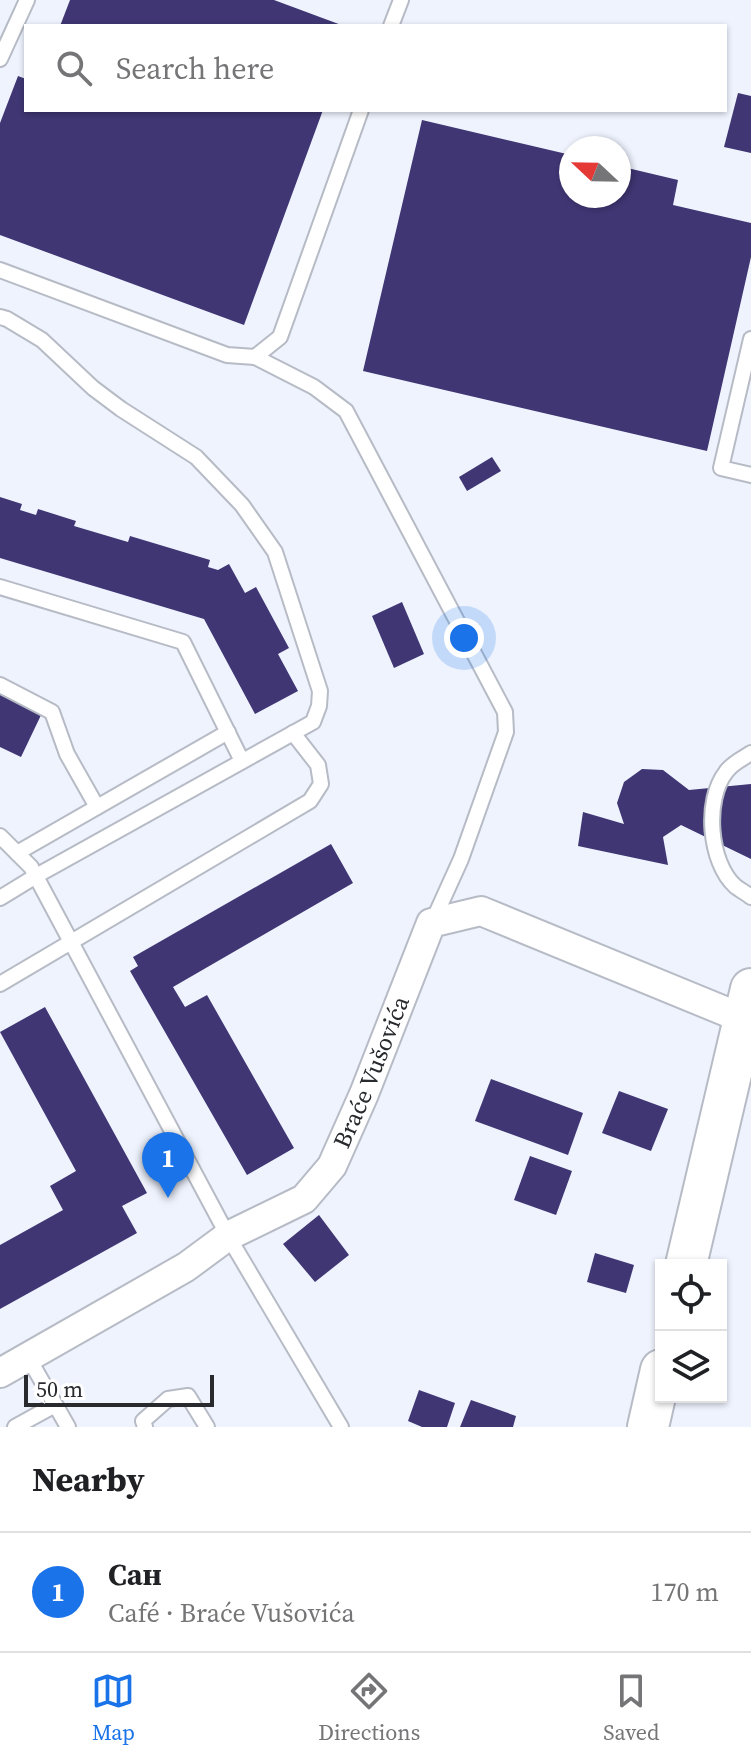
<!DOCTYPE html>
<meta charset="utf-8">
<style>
body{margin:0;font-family:"Source Serif 4",serif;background:#f6f6f6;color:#202124}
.controls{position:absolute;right:24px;bottom:24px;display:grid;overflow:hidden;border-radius:0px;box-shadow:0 2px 6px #0004}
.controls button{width:72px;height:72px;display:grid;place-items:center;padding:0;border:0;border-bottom:2px solid #e0e0e0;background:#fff;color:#202124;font:40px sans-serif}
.compass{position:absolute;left:559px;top:136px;width:72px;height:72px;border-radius:50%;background:#fff;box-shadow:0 2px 6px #0004;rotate:292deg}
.scale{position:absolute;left:24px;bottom:20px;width:190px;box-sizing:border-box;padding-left:8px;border:4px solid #282a2e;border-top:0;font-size:22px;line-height:28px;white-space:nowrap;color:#282a2e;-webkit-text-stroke:6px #fff;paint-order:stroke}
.you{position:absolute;left:464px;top:638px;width:28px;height:28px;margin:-20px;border:6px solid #fff;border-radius:50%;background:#1a73e8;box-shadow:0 0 0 12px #1a73e833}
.badge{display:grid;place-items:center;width:52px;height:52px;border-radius:50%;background:#1a73e8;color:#fff;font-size:26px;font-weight:700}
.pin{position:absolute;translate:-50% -66px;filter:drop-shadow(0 2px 4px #0008)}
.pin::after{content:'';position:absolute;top:42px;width:28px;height:24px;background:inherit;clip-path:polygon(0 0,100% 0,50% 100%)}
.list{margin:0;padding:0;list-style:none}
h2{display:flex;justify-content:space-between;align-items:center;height:104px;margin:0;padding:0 32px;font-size:34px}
h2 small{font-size:26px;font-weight:400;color:#757577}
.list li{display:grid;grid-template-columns:52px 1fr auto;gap:24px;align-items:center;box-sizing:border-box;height:120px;padding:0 32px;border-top:2px solid #e0e0e0}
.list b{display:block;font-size:30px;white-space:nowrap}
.list p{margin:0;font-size:26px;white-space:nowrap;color:#757577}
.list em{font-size:26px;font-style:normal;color:#757577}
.icon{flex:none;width:44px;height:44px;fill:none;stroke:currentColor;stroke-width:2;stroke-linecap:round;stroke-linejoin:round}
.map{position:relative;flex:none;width:751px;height:1427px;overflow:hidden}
.search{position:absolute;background:#fff;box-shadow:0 2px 6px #0004;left:24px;right:24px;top:24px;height:88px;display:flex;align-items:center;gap:20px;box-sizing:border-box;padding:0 28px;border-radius:0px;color:#757577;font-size:30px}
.sheet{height:224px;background:#fff}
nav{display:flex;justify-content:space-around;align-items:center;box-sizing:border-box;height:112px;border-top:2px solid #e0e0e0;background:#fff;font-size:22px;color:#757577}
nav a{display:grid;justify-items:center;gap:4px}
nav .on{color:#1a73e8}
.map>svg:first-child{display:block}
.building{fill:#3f3673}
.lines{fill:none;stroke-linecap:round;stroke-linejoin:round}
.lane-casing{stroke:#b6bbc5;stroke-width:18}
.street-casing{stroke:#b6bbc5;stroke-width:32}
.secondary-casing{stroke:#b6bbc5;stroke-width:44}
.lane{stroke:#fff;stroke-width:14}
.street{stroke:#fff;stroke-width:28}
.secondary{stroke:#fff;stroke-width:40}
.labels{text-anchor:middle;stroke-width:8;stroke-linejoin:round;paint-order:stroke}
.street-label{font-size:24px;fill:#282a2e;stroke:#fff}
</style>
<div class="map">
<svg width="751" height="1427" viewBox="0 0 751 1427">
<rect width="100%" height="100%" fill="#eef3fe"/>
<g class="building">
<path d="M70,0h204l70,26h-284z"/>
<path d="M18,76l8,3v31h297l-79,215 -244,-90v-112z"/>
<path d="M738,93l13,3v57l-27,-6z"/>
<path d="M422,120l149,35v41h48v-30l59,14 -5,25 78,18v34l-44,194 -344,-80z"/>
<path d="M492,457l9,14 -34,20 -8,-14z"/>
<path d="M0,497l22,7 -2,6 16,5 2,-6 38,12 -2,5 54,16 2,-6 80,24 -2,7 10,3 11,-6 16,29 11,-6 33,61 -11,6 20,37 -43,23 -51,-95 -204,-61z"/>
<path d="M402,602l22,52 -30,14 -22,-52z"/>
<path d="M0,693l42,20 -21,44 -21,-10z"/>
<path d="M642,769l21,1 26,20 62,-6v75l-70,-34 -18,12 5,28 -90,-19 5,-34 41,12 -7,-21 7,-21z"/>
<path d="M331,844l22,39 -180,104 12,20 22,-12 87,153 -47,27 -117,-204 8,-5 -5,-9z"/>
<path d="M45,1007l102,186 -25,13 15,27 -137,76v-64l63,-35 -13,-24 26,-15 -76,-139z"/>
<path d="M491,1079l92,34 -15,42 -93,-34z"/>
<path d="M619,1091l49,18 -17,42 -49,-18z"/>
<path d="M530,1156l42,15 -16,44 -42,-15z"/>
<path d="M319,1215l30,40 -34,27 -32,-38z"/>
<path d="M595,1253l39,12 -8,28 -39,-11z"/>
<path d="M419,1390l36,13 -8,24h-25l-14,-6z"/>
<path d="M471,1400l45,16 -3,11h-53z"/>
</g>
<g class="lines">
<defs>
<g id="lane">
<path d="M391,26l10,-26"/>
<path d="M0,59l27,-59"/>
<path d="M0,270l227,85 28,2 25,-20 81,-227"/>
<path d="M0,317l7,2 35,21 51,48 28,21 75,48 46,48 33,47 45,139 -1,15 -6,16 -277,154 -36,22"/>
<path d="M751,339l-30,129 30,7"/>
<path d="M255,357l59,30 32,24 159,301 1,20 -45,127 -29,64"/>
<path d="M0,587l183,55 59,119"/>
<path d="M0,685l52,27 15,42 30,53"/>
<path d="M751,753c-9,6 -19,10 -25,19 -22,28 -17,90 9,114 5,4 11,7 16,11"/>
<path d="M0,836l31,31 197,369 113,191"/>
<path d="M17,853l211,-121"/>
<path d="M0,984l310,-183 11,-17 -3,-19 -25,-32"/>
<path d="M28,1357l40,70"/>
<path d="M15,1427l40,-22"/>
<path d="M145,1427l-2,-6 25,-22 20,-3 19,31"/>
</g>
<g id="street">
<path id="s1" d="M0,1373l186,-106 42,-31 76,-37 28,-33 32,-72 67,-171 50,-12 263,108"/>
</g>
<g id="secondary">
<path d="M686,1265l65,-276"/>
<path d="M648,1427l13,-57"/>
</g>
</defs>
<use href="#lane" class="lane-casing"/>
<use href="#street" class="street-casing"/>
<use href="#secondary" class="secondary-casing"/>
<use href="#lane" class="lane"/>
<use href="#street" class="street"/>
<use href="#secondary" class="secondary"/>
</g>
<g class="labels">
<g class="street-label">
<text dy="8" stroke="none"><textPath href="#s1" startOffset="496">Braće Vušovića</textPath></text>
</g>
</g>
</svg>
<div class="controls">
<button><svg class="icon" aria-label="locate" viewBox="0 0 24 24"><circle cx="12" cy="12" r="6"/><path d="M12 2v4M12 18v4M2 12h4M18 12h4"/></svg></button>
<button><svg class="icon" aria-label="layers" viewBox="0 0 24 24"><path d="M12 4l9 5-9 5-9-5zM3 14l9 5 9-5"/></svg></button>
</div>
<svg class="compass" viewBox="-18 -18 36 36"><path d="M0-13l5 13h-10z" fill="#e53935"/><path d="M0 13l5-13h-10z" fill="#757577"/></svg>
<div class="scale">50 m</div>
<div class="you"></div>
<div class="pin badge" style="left:168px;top:1198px">1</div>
<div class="search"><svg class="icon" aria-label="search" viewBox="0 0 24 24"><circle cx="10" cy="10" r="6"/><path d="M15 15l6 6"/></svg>Search here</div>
</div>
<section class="sheet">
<h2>Nearby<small></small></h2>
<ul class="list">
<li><span class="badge">1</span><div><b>Сан</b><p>Café · Braće Vušovića</p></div><em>170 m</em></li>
</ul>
</section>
<nav>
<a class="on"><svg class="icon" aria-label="map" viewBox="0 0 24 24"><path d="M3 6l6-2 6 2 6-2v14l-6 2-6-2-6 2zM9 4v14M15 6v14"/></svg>Map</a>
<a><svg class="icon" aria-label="directions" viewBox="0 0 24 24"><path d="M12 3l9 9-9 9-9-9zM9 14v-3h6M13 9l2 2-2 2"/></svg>Directions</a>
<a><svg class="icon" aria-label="saved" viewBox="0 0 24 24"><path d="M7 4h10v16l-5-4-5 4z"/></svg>Saved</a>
</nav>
